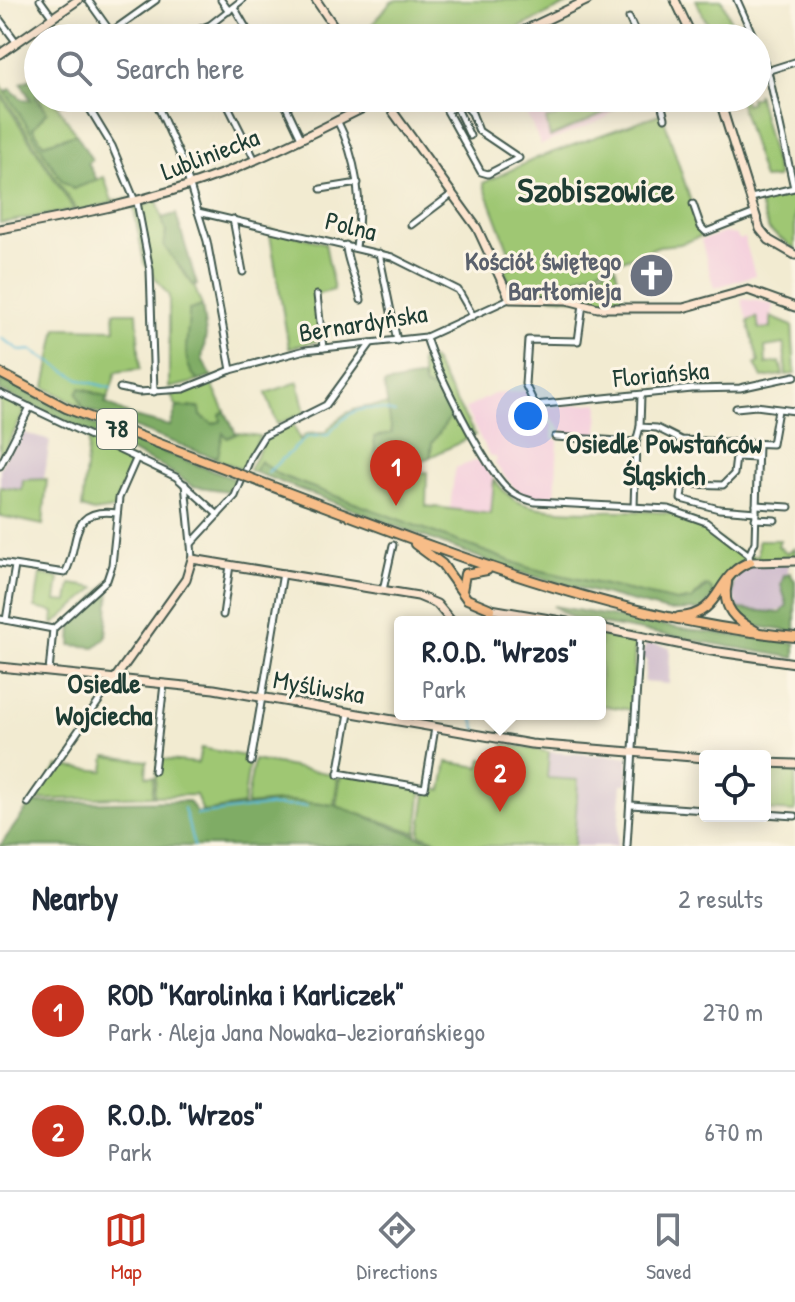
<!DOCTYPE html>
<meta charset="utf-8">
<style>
body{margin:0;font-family:"Patrick Hand",sans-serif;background:#f6f6f7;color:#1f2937}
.controls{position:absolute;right:24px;bottom:24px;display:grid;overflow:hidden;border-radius:8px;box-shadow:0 4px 20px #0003}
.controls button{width:72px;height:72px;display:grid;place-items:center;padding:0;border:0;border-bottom:2px solid #e0e1e3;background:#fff;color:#1f2937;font:40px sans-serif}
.you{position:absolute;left:528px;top:416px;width:28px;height:28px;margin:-20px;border:6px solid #fff;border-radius:50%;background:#1a73e8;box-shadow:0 0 0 12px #1a73e833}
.badge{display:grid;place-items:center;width:52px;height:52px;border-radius:50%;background:#c8321e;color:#fff;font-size:26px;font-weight:700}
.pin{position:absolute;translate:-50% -66px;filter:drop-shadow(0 2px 4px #0008)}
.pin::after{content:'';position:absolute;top:42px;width:28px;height:24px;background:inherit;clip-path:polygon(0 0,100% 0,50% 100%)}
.popup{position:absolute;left:394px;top:616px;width:212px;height:104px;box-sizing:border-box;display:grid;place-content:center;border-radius:8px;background:#fff;filter:drop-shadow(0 2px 6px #0005);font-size:26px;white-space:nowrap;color:#747a83}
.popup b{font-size:30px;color:#1f2937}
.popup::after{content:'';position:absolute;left:50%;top:100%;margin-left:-16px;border:16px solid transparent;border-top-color:#fff}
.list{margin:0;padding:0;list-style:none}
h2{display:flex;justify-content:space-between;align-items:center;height:104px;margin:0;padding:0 32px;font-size:34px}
h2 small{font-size:26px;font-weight:400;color:#747a83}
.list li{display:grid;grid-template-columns:52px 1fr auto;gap:24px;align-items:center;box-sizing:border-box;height:120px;padding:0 32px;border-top:2px solid #e0e1e3}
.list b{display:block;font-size:30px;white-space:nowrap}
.list p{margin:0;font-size:26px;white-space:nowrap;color:#747a83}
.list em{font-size:26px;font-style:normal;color:#747a83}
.icon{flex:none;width:44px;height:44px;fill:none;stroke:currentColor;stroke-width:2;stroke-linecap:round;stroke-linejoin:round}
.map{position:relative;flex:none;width:795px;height:846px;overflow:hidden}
.search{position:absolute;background:#fff;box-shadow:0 4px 20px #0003;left:24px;right:24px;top:24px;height:88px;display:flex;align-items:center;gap:20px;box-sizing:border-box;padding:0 28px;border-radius:44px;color:#747a83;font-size:30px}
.sheet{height:344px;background:#fff}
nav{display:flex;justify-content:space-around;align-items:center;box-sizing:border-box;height:112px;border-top:2px solid #e0e1e3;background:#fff;font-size:22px;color:#747a83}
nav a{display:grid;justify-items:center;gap:4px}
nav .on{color:#c8321e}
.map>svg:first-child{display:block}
.built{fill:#f4cfdd}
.industrial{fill:#d0bdcd}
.green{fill:#9fc773;stroke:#5f8254;stroke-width:2}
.forest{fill:#7fac65;stroke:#4f744c;stroke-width:2}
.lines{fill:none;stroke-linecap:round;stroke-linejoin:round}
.stream{stroke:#5dbcdb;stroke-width:2}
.street-casing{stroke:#3f574c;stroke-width:9}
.secondary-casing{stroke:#3f574c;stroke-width:11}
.primary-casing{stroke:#3f574c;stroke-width:12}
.street{stroke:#fff;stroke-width:5}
.secondary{stroke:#fce5cf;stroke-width:7}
.primary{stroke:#f7bd88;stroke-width:8}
.primary-bridge-casing{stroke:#3f574c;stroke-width:12;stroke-linecap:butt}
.primary-bridge{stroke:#f7bd88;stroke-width:8}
.labels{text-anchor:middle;stroke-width:6;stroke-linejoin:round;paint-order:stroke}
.shield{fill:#fcf5e5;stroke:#617469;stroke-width:2}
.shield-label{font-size:24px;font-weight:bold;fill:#1f3d34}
.street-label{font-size:26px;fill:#1f3d34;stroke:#fcf5e5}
.worship-label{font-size:26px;font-weight:bold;fill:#5b616d;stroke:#fcf5e5;text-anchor:end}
.neighbourhood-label{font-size:28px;font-weight:bold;fill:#1f3d34;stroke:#fcf5e5}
.district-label{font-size:34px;font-weight:bold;fill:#1f3d34;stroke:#fcf5e5}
</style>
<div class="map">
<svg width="795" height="846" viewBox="0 0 795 846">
<rect width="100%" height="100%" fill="#fcf5e5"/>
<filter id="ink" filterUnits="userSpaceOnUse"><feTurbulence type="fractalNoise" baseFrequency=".0125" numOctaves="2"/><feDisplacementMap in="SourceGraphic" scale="16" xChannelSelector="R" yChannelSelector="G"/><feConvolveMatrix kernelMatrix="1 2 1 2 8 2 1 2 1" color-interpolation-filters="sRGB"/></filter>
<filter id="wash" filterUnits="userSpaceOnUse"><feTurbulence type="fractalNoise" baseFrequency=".006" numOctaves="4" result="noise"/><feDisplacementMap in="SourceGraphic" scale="32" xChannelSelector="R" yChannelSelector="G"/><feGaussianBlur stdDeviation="1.8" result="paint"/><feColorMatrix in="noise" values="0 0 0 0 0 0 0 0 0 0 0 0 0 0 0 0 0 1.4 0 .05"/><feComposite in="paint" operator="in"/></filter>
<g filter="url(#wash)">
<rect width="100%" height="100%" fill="#f2ebd1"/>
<g class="built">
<path d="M519,98h93l4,10 -10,10 -65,27z"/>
<path d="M724,233l12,2 4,5 4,-3 11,38 -41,13 -13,-48z"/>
<path d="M741,299l32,4 -1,25 -13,1 -2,-12 -9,4z"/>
<path d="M526,391l2,7 -5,4 3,18 -3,2 29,2v15l6,1 -3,59 -26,-1 -14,-9 -20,-25 1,-7 -7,-2 -24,-46 29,-15z"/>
<path d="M599,403l-1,32 -5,2 -29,-4 -17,-20 1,-6z"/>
<path d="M475,461h7l12,19 -2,34 -42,-5 5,-41z"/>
</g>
<g class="industrial">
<path d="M18,431l32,10 -7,44 -18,5 -25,-3v-19z"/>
<path d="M789,561l-1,11 -7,13 6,24 -20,4 -28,-4 -7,-18 8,-24z"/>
<path d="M647,643l23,4 -1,37 -25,-2 3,-22 -7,-2z"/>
<path d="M549,752l80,5 -2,27h-5l-5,62h-43l4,-66 -31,-2z"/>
</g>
<g class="green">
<path d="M397,0h176l1,1 -76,37h-137l30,-36z"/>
<path d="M696,0h26l16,38h-24z"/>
<path d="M0,83l63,98 10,8 31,-12 8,24 20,-3 -55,13 -77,-121z"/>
<path d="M757,93l21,83 -1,2 -14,1 -24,-79 4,-2 2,6 6,-2 -1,-4h7z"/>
<path d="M0,94l74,116 -74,13z"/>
<path d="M38,96l14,2 24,36 -33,10 -10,-16 14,-16z"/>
<path d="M576,98h36l4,10 -66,29 -4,-18 10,-2 4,-11z"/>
<path d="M662,113l40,123 -22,8 -21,2 -133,51 -6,-14 -8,3 -9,-16 11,-5 -31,-82 54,-25z"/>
<path d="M795,193v56l-26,-19 -11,-30z"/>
<path d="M157,200l9,32 -2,14 30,40 8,20 -13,5c1,30 -11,42 10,70l-30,7v-92l-25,-33 -10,-54z"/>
<path d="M269,229l56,14 9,47 -20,5 7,45 -32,8z"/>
<path d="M615,266l10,38c-30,0 -57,-9 -87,-8z"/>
<path d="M114,312h23l3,57 -24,3 -8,26 -21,-9 -10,4 6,15 -38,-21 12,-59 58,1z"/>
<path d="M757,317l2,12 12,-1v-11l21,9 3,48 -9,1 -2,-31 -19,3 1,17 14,-2 3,13 -21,3 -7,-14 4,-1 -11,-42z"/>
<path d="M432,359l43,76 -45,22 2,-14 20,-29 -17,-25 -10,-2 -5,-26z"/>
<path d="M298,382l7,31 -28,11 -11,-31z"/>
<path d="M211,383l14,28 -5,12 -9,1 -20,-17h-14l-8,-15 17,-1z"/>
<path d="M0,396l25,15 -25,48z"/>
<path d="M390,405l2,28 -9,42 44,-3 -1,34 65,8 3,-34c7,7 13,16 23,21 31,17 115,5 155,13 33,6 53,41 86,42v-16h22l-2,6 9,7 8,-5v13c-52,1 -50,1 -81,41l-9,-16 -14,14 -15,1 -147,-33 -250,-93 -19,-14 -6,11 -5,-2 16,-31 28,-15 7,16 6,-6 19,-1c20,-25 35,-27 65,-28z"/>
<path d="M223,432l4,6 11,-5 22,3 -16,34 -35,-14 6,1z"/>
<path d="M89,437l43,23 -18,49 -21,3 -11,-4z"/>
<path d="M47,479l-4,46 -43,-9v-29l22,3 1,-10z"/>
<path d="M40,574l19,4 -3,23 12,1 3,-18 25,4 -43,37 1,-13 -19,-4z"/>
<path d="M600,632l35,6 -3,72 -32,-5z"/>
<path d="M505,744l44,8 -2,26 31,2 -4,66h-123l-31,-12 7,-46 15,2 5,-28 33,5 2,-8 19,3z"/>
<path d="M201,748l44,8 -1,7 5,1 -6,41 -40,7 -7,-17 -42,1 4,-37 40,4z"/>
<path d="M106,756l41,5 -1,15 8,1 -2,19 -119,4 25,-34 46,5z"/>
<path d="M254,760l78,14v3l6,1 -4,27 -48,-4 -40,4z"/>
<path d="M765,766l30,2v44l-30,-2z"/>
<path d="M341,773l81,14 -5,46 -81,-27z"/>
</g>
<g class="forest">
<path d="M31,79l7,11 -2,8 11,14 -14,16 10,16 33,-10 16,26 -4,3 9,17 -24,9 -11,-8 -56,-89 4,-3 12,10 9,1 -10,-17z"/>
<path d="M176,214l21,71 -3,1 -30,-40 2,-14 -4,-14z"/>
<path d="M202,306l4,29 -4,24 10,18 -13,4c-22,-19 -9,-47 -10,-71z"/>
<path d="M422,377l3,10 10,2 18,24 -21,30 -2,14 -13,7v8h-40l-3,-35 18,-4 -8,-49z"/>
<path d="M0,379l105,51 132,50 -9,11 -36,-5 -30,-20 -162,-75z"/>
<path d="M80,388l28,10 -3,5 29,14 36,9 7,-19 23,1 1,8 12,8 8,-3 -1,-6 5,-4 11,23 -9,4 -4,-5 -5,23h-9l-126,-48 -6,-15z"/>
<path d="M260,461l19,14 250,93 147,33 15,-1 17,-14 4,4v8l-10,12 -34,1 -151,-39 -263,-100z"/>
<path d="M790,573l5,8v51l-41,-6 -21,-14 -6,-24 5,-10 1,23 6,8 42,4 6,-8 -6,-20 3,-10z"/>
<path d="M111,579l-5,59 -11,9 -24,-2 1,-21z"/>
<path d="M553,606l136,24 106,13v15l-221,-39z"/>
<path d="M189,801l8,12 89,-12 48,4 112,41h-446l31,-43z"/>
</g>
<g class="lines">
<g class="stream">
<path d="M1,338l20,13 10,-1 50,30 30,8"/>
<path d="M268,472l39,-35 21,-2c21,-25 33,-32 67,-22"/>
<path d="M445,622v-1"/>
<path d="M471,714l6,16"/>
<path d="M184,808l10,38"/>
<path d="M197,815l70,-9h40"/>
</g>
</g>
</g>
<g filter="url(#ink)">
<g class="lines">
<defs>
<g id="street">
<path d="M40,0l13,18"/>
<path d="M88,0l27,38"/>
<path d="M221,0l8,11"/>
<path d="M737,0l17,38"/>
<path d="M234,7l18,31"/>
<path d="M629,18l9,20"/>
<path d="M0,20l17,23"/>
<path d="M111,32l45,-32"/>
<path d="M178,38l32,-13 32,-25"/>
<path d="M757,74l38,-12"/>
<path d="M83,98l29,48 23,55"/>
<path d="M154,98l28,62 25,81 24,129"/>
<path d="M224,98l31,62"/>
<path d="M282,98l19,40"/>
<path d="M54,101l4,-3"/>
<path d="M461,101l11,12 7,18 40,27 -31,16 -7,-2 -34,-61 13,-7 2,-6"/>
<path d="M456,106l14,30"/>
<path d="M662,107l3,11"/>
<path d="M337,120c21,41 26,82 19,127"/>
<path d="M321,189l37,-6"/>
<path d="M751,198l43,-10 -26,-117 -11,-25"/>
<path d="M137,202l13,68 4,122"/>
<path d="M693,204l8,23 5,5 49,-19"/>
<path d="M198,212l194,45 66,33 15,26"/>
<path d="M233,219l10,53"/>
<path d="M411,225l41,-31"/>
<path d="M346,245c-1,12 12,40 15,55"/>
<path d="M379,253l18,88"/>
<path d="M317,295l6,53"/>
<path d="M583,304l-5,37 -50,-1 -3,44 10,21 157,-16 48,-1 55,-12"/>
<path d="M426,337c9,31 58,129 81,151 8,8 17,11 28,14l134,7 37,13 43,33 1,7"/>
<path d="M120,388l19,4 45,-3 47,-19 74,-20 121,-13 83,-38"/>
<path d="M0,393l176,84 42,38"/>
<path d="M641,395l-1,32 17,1 24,12 91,4 6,-34"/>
<path d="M736,408l20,-2 39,5"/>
<path d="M555,437l81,5"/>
<path d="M0,466l30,-59"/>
<path d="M185,484l6,60"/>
<path d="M756,505l33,2"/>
<path d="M634,507l2,-65 4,-15"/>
<path d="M756,512l-37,-3 -38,-10 2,-15 40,1 11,-11 2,-17 21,1"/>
<path d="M755,519l20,1"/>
<path d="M749,555l6,-13 3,-98"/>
<path d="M192,559l-1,-15 44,-48 16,-39 13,-21 62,-31 45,-62"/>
<path d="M0,563l65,10c16,-27 1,-67 52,-60"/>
<path d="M383,590l10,-45"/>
<path d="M223,615l7,-50"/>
<path d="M0,619l53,10"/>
<path d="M6,620l9,-54"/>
<path d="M53,629l54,-49 5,-15 7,-67 18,-41"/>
<path d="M49,672l4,-43"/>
<path d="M251,762l32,-189"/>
<path d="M154,771l10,-87"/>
<path d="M338,773l87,15 10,-60"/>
<path d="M338,775l11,-62"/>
<path d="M28,803l87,-125"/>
<path d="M631,805l74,5"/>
<path d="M765,814l30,2"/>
<path d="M627,846l13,-210"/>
</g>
<g id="secondary">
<path d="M316,0l26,38"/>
<path d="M675,0l18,38"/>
<path d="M508,38l80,-38"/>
<path d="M0,54l78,-54"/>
<path d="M383,98l94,130 33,71 57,1 31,8h85l65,-18 47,17"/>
<path d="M719,98l41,131 9,11 26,15"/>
<path d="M0,229c77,-14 151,-28 224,-56 55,-21 107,-50 160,-75"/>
<path d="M750,562l45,-1"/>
<path d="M489,622l2,-13 76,13"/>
<path d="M600,628l112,23 83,12"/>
<path d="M0,667l214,22 317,55 174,14"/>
<path d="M116,677l70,-98 6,-20 226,37 19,8 15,18"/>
<path d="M765,763l30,1"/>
</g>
<g id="primary">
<path d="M0,373l66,35 173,66"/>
<path d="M247,477c180,67 355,142 548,160"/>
<path d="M415,544l27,20 25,35 24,10"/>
<path d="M727,583c-6,25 9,38 29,48"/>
<path d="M462,591l3,-17 22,-4"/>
<path d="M679,617c44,-2 36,-43 71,-55"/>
</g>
</defs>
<use href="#street" class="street-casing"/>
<use href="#secondary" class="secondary-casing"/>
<use href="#primary" class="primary-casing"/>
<use href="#street" class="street"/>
<use href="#secondary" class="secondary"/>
<use href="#primary" class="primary"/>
<defs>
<path id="primary-bridge" d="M239,474l8,3"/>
</defs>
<use href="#primary-bridge" class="primary-bridge-casing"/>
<use href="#primary-bridge" class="primary-bridge"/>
</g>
</g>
<defs>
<symbol id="church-disc" viewBox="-11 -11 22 22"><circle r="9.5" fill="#6b7280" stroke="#fcf5e5"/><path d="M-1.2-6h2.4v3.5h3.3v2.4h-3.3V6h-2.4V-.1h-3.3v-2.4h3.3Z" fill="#fff"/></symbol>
</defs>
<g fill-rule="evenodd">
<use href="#church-disc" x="626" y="250" width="51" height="51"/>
</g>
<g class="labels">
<rect class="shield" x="97" y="409" width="40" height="40" rx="6"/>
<g class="shield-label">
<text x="117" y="437">78</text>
</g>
<g class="street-label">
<text transform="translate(210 154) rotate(-21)" y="9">Lubliniecka</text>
<text transform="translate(351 226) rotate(14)" y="9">Polna</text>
<text transform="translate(363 323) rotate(-9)" y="9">Bernardyńska</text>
<text transform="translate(661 374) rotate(-5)" y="9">Floriańska</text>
<text transform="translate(319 687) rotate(10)" y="9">Myśliwska</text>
</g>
<g class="worship-label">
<text x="621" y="270">Kościół świętego<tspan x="621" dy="30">Bartłomieja</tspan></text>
</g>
<g class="neighbourhood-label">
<text x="664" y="453">Osiedle Powstańców<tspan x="664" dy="32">Śląskich</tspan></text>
<text x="104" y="693">Osiedle<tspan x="104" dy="32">Wojciecha</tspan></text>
</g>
<g class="district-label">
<text x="596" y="202">Szobiszowice</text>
</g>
</g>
</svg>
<div class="controls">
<button><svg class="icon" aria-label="locate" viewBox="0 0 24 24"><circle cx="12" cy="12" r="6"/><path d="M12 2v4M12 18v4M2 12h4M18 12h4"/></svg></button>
</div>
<div class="you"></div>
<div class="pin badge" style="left:396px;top:506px">1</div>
<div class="pin badge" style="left:500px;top:812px">2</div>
<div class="popup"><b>R.O.D. &quot;Wrzos&quot;</b>Park</div>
<div class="search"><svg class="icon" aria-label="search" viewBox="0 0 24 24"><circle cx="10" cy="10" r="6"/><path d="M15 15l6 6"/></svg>Search here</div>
</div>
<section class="sheet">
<h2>Nearby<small>2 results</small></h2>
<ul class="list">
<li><span class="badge">1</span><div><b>ROD &quot;Karolinka i Karliczek&quot;</b><p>Park · Aleja Jana Nowaka-Jeziorańskiego</p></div><em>270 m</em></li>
<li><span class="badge">2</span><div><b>R.O.D. &quot;Wrzos&quot;</b><p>Park</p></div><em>670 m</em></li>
</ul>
</section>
<nav>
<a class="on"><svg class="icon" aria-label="map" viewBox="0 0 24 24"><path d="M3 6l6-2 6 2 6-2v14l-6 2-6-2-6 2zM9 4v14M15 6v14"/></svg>Map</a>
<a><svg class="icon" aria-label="directions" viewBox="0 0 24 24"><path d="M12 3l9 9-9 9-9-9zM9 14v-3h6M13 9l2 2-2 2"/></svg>Directions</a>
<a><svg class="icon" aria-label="saved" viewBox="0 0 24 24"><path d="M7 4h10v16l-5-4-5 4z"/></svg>Saved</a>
</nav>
